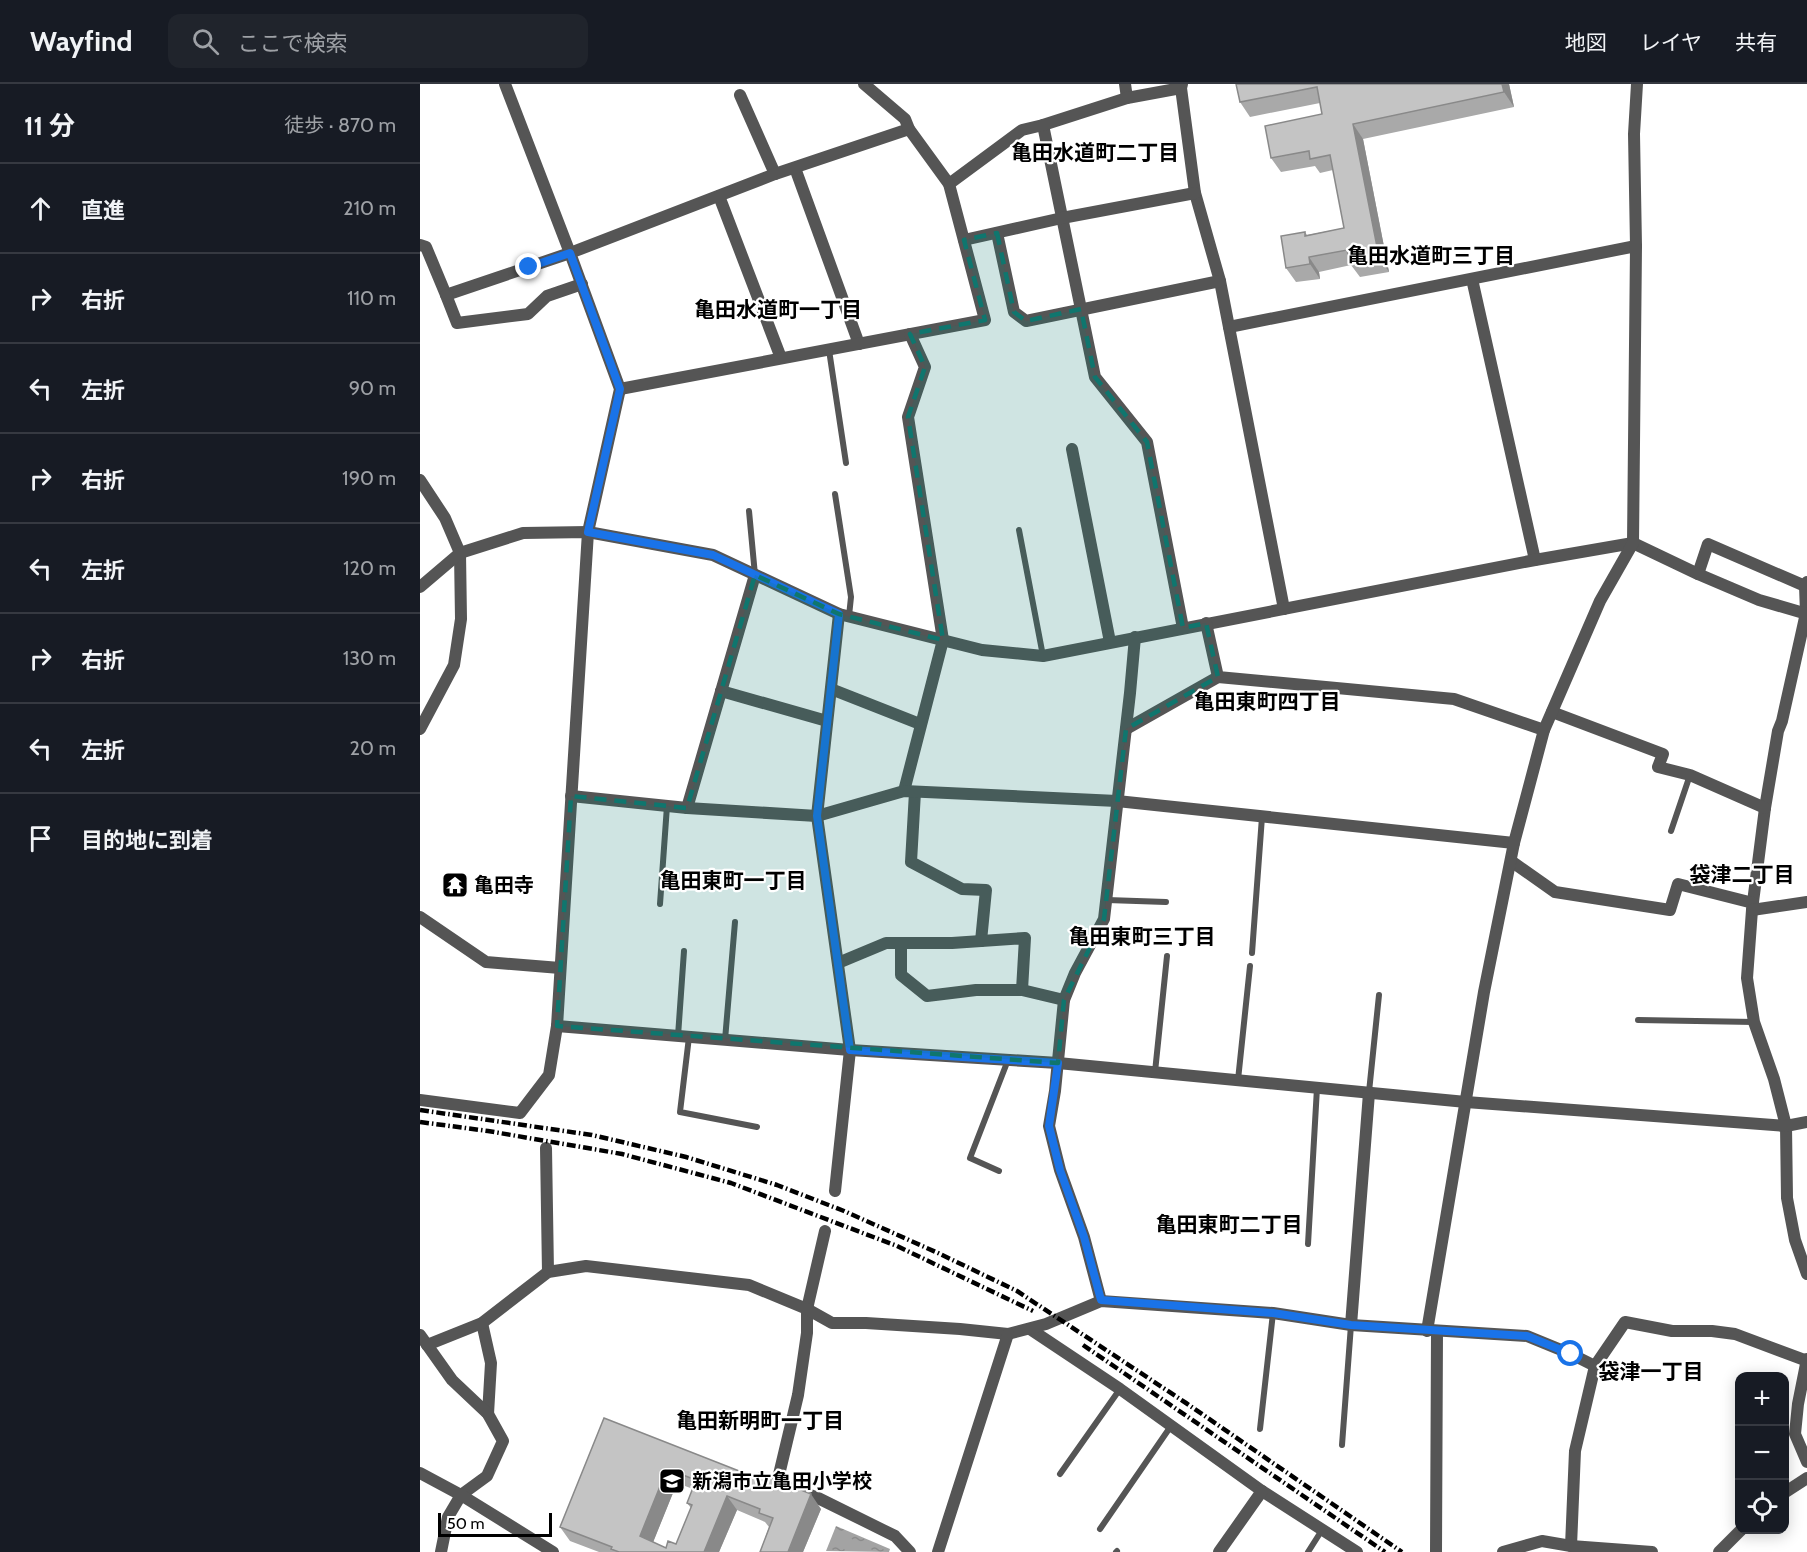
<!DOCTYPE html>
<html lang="ja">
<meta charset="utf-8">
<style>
body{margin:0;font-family:Cabin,"Noto Sans JP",sans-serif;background:#20242c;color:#f1f3f6}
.controls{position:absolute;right:18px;bottom:18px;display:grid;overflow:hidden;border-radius:12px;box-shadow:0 3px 15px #0003}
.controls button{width:54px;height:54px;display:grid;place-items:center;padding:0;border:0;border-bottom:2px solid #363941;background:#171b24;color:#f1f3f6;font:30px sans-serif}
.scale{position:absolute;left:18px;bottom:15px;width:114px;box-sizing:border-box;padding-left:6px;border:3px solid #000;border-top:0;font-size:16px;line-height:21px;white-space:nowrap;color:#000;-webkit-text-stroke:4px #fff;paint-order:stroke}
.stop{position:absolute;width:18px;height:18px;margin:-14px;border:4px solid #1a73e8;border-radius:50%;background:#fff}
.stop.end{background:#1a73e8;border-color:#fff;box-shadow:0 2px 6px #0008}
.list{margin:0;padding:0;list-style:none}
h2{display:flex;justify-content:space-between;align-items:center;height:78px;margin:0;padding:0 24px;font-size:26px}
h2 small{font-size:20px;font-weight:400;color:#9ea1a6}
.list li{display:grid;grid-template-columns:39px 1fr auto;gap:18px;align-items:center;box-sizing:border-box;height:90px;padding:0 24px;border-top:2px solid #363941}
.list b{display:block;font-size:22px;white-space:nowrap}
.list em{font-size:20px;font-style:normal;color:#9ea1a6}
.icon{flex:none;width:33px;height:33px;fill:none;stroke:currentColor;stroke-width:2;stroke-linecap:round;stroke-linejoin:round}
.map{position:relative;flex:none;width:1387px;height:1468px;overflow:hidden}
header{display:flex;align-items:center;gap:36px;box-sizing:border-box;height:84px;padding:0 30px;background:#171b24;border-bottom:2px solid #363941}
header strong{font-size:28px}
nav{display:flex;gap:33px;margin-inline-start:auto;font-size:21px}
.search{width:420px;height:54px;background:#20242c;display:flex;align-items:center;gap:15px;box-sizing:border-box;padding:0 21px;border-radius:12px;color:#9ea1a6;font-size:22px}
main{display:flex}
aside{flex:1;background:#171b24}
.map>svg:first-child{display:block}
.water{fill:url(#water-ripples)}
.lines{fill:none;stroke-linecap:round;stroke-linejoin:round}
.lane{stroke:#555;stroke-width:6}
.street{stroke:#555;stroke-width:12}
.rail{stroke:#000;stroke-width:4.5;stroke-dasharray:9 3 1.5 3;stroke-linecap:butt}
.wall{fill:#a9a9a9;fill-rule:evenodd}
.shaded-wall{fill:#898989}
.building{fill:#c4c4c4;stroke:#898989;stroke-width:1.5;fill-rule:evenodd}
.route{stroke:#1a73e8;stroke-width:8}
.marked{fill:#0f766e;fill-opacity:0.2;stroke:#0f766e;stroke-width:4.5;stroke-dasharray:12 8;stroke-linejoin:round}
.labels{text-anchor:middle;stroke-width:4.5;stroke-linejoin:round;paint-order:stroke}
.poi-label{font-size:20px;font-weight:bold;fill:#000;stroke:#fff;text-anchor:start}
.neighbourhood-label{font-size:21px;font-weight:bold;fill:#000;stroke:#fff}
</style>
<header>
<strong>Wayfind</strong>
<div class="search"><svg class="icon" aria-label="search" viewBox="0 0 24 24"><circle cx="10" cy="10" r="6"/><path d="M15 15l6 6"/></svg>ここで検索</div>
<nav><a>地図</a><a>レイヤ</a><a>共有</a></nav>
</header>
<main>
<aside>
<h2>11 分<small>徒歩 · 870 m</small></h2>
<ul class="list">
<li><svg class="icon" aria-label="ahead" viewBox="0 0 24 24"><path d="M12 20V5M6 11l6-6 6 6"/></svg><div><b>直進</b></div><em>210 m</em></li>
<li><svg class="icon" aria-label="right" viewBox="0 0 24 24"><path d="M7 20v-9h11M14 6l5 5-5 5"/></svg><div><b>右折</b></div><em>110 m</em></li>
<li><svg class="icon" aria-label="left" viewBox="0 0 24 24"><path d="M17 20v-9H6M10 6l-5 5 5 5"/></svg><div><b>左折</b></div><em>90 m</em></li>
<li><svg class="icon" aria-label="right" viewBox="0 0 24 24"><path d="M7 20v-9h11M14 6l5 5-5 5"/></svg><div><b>右折</b></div><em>190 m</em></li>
<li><svg class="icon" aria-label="left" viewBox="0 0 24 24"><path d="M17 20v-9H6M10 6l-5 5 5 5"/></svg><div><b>左折</b></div><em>120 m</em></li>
<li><svg class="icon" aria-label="right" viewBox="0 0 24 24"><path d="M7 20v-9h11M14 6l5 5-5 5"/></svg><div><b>右折</b></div><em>130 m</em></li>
<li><svg class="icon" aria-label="left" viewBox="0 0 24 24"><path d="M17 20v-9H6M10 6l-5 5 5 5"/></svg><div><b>左折</b></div><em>20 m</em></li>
<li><svg class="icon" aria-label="arrive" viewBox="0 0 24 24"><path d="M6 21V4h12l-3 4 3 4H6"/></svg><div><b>目的地に到着</b></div></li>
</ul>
</aside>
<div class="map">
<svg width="1387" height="1468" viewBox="0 0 1387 1468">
<defs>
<pattern id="water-ripples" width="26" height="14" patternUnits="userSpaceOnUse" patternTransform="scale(1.5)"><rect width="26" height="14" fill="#a3a3a3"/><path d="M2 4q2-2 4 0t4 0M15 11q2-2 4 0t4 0" fill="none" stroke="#8b8b8b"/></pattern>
</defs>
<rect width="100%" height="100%" fill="#fff"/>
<path class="water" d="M416,1442l54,23 -1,3 -63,-1z"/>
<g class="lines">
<g class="lane">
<path d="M409,266l17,113"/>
<path d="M415,410l16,103 -2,19"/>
<path d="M329,427l6,64"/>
<path d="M599,446l24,126"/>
<path d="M1251,747l19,-56"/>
<path d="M687,816l59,2"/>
<path d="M240,820l7,-98"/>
<path d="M832,869l10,-136"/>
<path d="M1218,936l116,2"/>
<path d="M258,952l6,-85"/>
<path d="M269,953l-9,75 77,15"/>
<path d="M305,956l10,-118"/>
<path d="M735,988l12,-116"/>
<path d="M818,996l12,-114"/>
<path d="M949,1008l10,-97"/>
<path d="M579,1087l-29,-13 38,-98"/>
<path d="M888,1160l9,-156"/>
<path d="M840,1345l13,-116"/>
<path d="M922,1361l9,-120"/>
<path d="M640,1390l60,-85"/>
<path d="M680,1445l71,-103"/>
<path d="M696,1468l1,-1"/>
<path d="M888,1468l14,-22"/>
</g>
<g class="street">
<path d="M705,0l2,14"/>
<path d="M762,0l-1,4 14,105 25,88 64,328"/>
<path d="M320,11l35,79"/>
<path d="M623,41l52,252 52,65 36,186"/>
<path d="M375,84l64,176"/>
<path d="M529,100l73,-54 21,-5 84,-27 54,-10"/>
<path d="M299,112l62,162"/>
<path d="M577,149l17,79 12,9 194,-40"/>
<path d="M544,156l98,-22 133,-25"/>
<path d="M0,161l6,2 20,48 124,-42 205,-79 134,-45"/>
<path d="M1052,195l63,281"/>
<path d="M26,211l11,28 71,-9 19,-18 35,-12"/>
<path d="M809,243l407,-81"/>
<path d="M200,305l365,-69 -36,-136 -40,-55 -4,-10 -41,-35"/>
<path d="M652,365l38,193"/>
<path d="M0,396l25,38 15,35 1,66 -7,46 -34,64"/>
<path d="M1278,490l10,-30 97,42"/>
<path d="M1387,498l-2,4 1,27 -24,108 -4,10 -13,77 -13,102 -5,68 7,44 20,57 12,47 1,72 8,42 12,34"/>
<path d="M0,503l40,-34 63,-20 65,-1 125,23 126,59 143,36 61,6 492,-96 98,-17 65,31 61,26 48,14"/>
<path d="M786,539l12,54 236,22 90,31"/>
<path d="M411,605l89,35"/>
<path d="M301,607l106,30"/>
<path d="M1132,628l111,42 -5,13 32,8 75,33"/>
<path d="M706,645l92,-52"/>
<path d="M484,707l39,-151 -35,-223 17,-50 -15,-33"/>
<path d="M495,708l-4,70 51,27 24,1 -5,51"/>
<path d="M151,712l116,12 130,8 87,-25 213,10 397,42"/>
<path d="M267,724l68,-233"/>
<path d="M1091,777l44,31 115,18 8,-26 75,19"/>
<path d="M1332,826l55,-8"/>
<path d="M0,833l66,45 74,6"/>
<path d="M481,859v32l26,21 49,-6h46l42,10"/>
<path d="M418,879l48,-20h66l73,-5 -3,52"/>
<path d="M137,942l293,24 208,13 408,39 320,24 21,-4"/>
<path d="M0,1016l100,13 29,-38 8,-49 31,-494 32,-143 -50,-136 -65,-169"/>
<path d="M126,1064l2,124"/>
<path d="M415,1107l15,-141 -33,-234 22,-202"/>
<path d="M405,1147l-18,78v24l-9,62 -21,88 41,15 77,38 15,16"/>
<path d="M681,1217l-17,-64 -24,-67 -11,-44 6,-35 9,-91 11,-27 29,-54 26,-226 5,-56"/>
<path d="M62,1239l9,40 -3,51"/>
<path d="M931,1241l18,-232"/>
<path d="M610,1245l90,60 142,102 95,61"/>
<path d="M1007,1247l57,-339 30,-149 30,-113 56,-129 33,-58 3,-297 -2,-112 3,-50"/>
<path d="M0,1251l32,45 36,34 15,27 -16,35 -26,19 -13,22 -7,35"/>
<path d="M7,1261l55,-22 66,-51 38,-6 163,19 58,24 25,14h34l94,6 48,5 38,-10 55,-23 172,12 78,12 176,11 44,18 24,12 30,-44 47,9h40l23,3 72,27"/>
<path d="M1387,1275l-9,45 -3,30 12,28"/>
<path d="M0,1389l41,22 92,57"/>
<path d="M1364,1409l23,-15"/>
<path d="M1151,1462l4,-95 20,-85"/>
<path d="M518,1468l70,-218"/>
<path d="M799,1468l43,-61"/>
<path d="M1016,1468l1,-220"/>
<path d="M1083,1468l39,-11 29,5 81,6"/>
<path d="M1299,1468l22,-22"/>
</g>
<g class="rail">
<path d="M0,1026l172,25 94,22 91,28 67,26 94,42 79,38 169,112 216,149"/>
<path d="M0,1038l68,9 134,23 109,29 166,63 136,65"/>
<path d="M663,1261l302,207"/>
</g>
</g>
<g class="wall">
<path d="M816,0h273l5,23 -151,32 26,133 -29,5 -9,-12 -32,7 1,7 -24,3 -10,-14 19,-36 2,3 37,-7 -11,-58 -13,3 -5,-7 -34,6 -10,-14 51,-44 -2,-11 -70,14 -10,-15z"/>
<path d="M184,1334l217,91 -18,43h-43l9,-25 -4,-5 -28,-12 -18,42h-120l-29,-11 -10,-14zM257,1399l16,6 -6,14 4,5 -15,36 -10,4 -13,-6z"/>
</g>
<g class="shaded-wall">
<path d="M1082,0h7l5,23 -10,-15z"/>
<path d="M933,40l10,15 26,133 -10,-15z"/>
<path d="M889,173l10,15 1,7 -10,-15z"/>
<path d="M247,1385l10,14 -27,67 -10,-14z"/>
<path d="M391,1410l10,15 -18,43h-15z"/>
<path d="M307,1412l10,14 -18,42h-15z"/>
</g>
<g class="building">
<path d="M816,0h266l2,8 -151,32 26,133 -29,6 -3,-13 -38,7 1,7 -24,4 -5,-32 24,-4v4l39,-8 -14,-73 -20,4 -1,-8 -38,7 -6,-32 57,-12 -5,-27 -77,15z"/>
<path d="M184,1334l153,60 2,-5 52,21 -23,58h-28l13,-34 -14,-5 1,-4 -33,-13 -23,56h-85l-8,-3 1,-2 -52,-20zM247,1385l29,11 -9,23 5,2 -16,39 -8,-3 -2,7 -26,-12z"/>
</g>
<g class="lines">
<path class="route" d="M109,183l41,-14 50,136 -32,143 125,23 126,59 -22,202 33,234 208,13 -9,63 11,44 24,67 17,63 172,13 78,12 176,11 44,18"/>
</g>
<path class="marked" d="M577,149l17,79 12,9 55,-12 14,68 52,65 36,186 23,-5 12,54 -92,52 -22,190 -40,81 -6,63 -501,-37 14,-230 116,12 68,-233 84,39 104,26 -35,-223 17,-50 -15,-33 75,-14 -21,-80z"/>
<defs>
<symbol id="temple-square" viewBox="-11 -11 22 22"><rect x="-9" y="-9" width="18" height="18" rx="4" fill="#000" stroke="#fff"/><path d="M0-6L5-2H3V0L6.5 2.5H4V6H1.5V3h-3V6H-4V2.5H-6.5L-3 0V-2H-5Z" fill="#fff"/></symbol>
<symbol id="school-square" viewBox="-11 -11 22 22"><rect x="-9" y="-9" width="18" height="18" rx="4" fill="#000" stroke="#fff"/><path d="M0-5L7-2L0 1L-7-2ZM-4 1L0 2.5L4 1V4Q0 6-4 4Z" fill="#fff"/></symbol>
</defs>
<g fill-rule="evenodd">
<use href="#temple-square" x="20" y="786" width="30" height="30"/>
<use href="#school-square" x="237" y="1382" width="30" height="30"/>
</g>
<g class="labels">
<g class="poi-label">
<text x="54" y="808">亀田寺</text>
<text x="272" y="1404">新潟市立亀田小学校</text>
</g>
<g class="neighbourhood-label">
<text x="675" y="76">亀田水道町二丁目</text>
<text x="1011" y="179">亀田水道町三丁目</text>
<text x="358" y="233">亀田水道町一丁目</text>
<text x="847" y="625">亀田東町四丁目</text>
<text x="1322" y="798">袋津二丁目</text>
<text x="313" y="804">亀田東町一丁目</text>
<text x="722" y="860">亀田東町三丁目</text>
<text x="809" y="1148">亀田東町二丁目</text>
<text x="1231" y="1295">袋津一丁目</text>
<text x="340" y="1344">亀田新明町一丁目</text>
</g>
</g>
</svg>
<div class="controls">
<button>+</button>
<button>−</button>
<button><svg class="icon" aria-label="locate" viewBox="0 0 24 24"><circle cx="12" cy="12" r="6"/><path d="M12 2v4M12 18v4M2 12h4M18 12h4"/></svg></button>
</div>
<div class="scale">50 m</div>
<div class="stop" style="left:1151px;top:1270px"></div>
<div class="stop end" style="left:109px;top:183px"></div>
</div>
</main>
